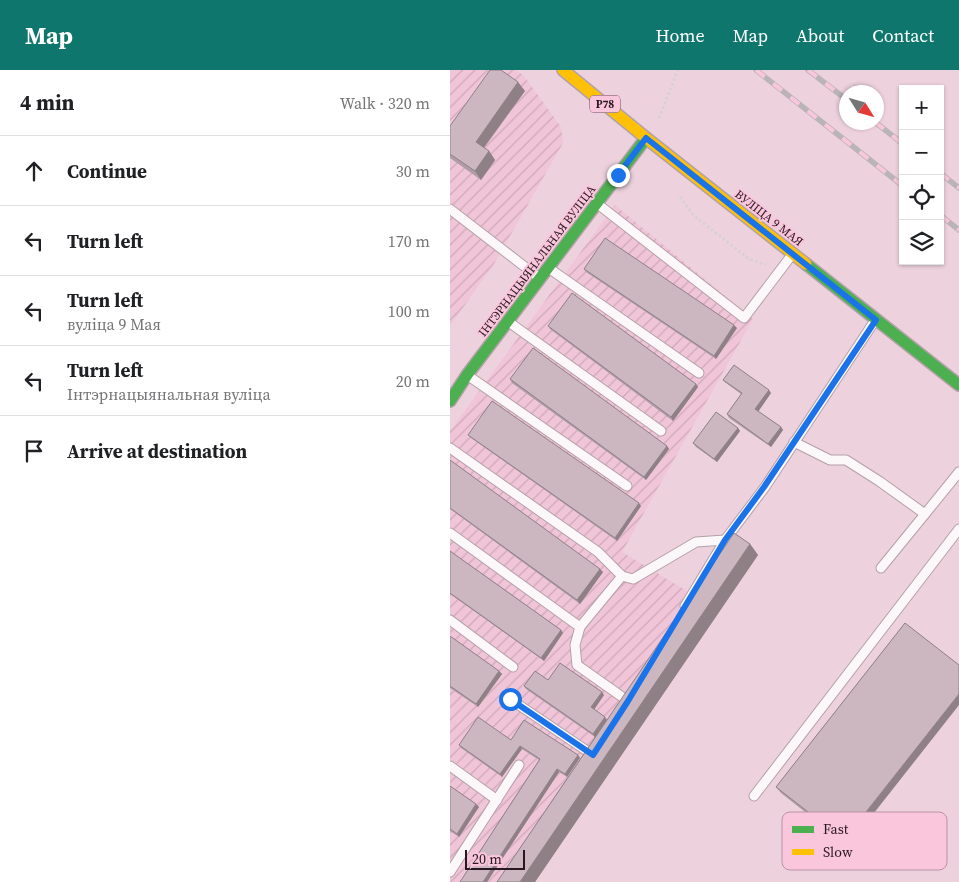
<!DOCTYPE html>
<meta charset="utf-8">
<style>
body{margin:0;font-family:"Source Serif 4",serif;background:#f6f6f6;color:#202124}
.controls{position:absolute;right:15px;top:15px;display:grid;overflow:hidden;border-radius:0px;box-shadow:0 1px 4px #0004}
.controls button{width:45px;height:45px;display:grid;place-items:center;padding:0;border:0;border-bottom:1px solid #e0e0e0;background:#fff;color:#202124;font:25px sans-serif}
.compass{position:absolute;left:389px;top:15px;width:45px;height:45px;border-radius:50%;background:#fff;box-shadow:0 1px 4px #0004;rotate:127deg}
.scale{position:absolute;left:15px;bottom:12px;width:60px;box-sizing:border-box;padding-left:5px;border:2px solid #2a1820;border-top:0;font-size:14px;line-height:18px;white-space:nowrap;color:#2a1820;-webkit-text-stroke:4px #f9c6db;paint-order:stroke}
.stop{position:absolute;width:15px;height:15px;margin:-11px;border:4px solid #1a73e8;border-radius:50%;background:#fff}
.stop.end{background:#1a73e8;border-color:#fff;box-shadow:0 1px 5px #0008}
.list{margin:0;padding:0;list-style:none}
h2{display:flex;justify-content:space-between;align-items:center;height:65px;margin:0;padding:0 20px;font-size:21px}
h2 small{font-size:16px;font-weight:400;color:#757577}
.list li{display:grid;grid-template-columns:32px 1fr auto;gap:15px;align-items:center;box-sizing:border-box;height:70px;padding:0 20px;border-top:1px solid #e0e0e0}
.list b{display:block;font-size:19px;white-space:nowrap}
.list p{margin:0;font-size:16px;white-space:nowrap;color:#757577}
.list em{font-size:16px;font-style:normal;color:#757577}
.icon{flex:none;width:28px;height:28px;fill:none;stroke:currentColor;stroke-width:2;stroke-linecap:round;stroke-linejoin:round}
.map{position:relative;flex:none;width:509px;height:812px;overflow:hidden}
header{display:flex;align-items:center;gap:30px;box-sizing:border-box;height:70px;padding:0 25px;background:#0f766e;color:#fff}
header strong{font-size:24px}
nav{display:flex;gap:28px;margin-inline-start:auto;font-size:18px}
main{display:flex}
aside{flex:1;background:#fff}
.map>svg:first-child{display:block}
.industrial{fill:url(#industrial-furrows)}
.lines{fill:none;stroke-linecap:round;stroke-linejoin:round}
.lane-casing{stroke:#b4a0a8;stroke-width:11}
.fast-casing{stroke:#b4a0a8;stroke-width:14}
.slow-casing{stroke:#b4a0a8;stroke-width:14}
.path{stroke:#d9d0d4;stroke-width:3;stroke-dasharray:2.5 2.5;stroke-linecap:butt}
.lane{stroke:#fcf8fa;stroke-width:9}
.fast{stroke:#4caf50;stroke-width:11}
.slow{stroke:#ffc107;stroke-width:11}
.rail-casing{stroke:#bbb4b7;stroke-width:5.5}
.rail{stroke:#f9c6db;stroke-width:4;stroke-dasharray:11;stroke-linecap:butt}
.wall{fill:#af9da5}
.shaded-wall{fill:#8f8086}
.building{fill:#ccb7c0;stroke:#8f8086}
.route{stroke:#1a73e8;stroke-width:6}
.labels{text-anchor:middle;stroke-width:4;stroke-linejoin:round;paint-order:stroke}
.shield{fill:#f9c6db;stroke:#684c58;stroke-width:1}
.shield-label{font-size:11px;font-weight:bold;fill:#2a1820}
.street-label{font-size:12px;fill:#2a1820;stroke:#f9c6db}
.key{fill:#f9c6db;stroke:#bb92a3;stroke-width:1}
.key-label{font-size:14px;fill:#2a1820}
</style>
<header>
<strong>Map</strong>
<nav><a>Home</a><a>Map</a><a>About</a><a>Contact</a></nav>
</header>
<main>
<aside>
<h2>4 min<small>Walk · 320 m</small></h2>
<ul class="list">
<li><svg class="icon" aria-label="ahead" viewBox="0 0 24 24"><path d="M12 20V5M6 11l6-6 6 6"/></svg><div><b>Continue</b></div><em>30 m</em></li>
<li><svg class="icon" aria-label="left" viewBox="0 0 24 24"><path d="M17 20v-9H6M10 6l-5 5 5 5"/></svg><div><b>Turn left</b></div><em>170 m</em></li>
<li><svg class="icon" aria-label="left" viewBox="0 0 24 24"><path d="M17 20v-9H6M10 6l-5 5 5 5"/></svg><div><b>Turn left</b><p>вуліца 9 Мая</p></div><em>100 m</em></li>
<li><svg class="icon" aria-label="left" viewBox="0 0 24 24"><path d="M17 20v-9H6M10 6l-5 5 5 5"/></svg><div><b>Turn left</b><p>Інтэрнацыянальная вуліца</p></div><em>20 m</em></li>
<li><svg class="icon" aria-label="arrive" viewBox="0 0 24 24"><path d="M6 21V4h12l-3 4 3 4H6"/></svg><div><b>Arrive at destination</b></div></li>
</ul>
</aside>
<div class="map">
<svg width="509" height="812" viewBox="0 0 509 812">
<defs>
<pattern id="industrial-furrows" width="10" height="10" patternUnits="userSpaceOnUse" patternTransform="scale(1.25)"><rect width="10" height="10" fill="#f1c5d8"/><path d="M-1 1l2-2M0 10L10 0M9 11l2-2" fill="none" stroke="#cfa8b9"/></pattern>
</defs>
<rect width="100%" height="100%" fill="#edd2dd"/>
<g class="industrial">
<path d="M0,0h66l8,6 37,51 2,16 -69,121 -44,62z"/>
<path d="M165,135l138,114 -131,233 75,45 -191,285h-56v-451z"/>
</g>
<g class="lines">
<defs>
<g id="lane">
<path d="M149,135l145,113 47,-62"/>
<path d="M0,139l88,68"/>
<path d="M100,199l149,104"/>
<path d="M60,253l151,108"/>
<path d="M20,307l157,109"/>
<path d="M344,372l36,18h16l33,21 46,33 -44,54"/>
<path d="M0,378l148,104 24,24 11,3 63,-37 29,-2"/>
<path d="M475,444l34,-42"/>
<path d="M0,463l130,94 -5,18 2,20 51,36"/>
<path d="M235,536l40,-66 40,-53 109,-165"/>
<path d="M0,550l63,47"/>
<path d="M130,557l42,-51"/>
<path d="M60,629l83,56"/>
<path d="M0,696l47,34"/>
<path d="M304,726l205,-267"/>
<path d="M0,802l69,-107"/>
</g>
<g id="fast">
<path d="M356,194l153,121"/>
<path d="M0,331l17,-26 179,-237"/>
</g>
<path id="slow" d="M113,0l83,68 160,126"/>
</defs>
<use href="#lane" class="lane-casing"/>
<use href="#fast" class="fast-casing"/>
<use href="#slow" class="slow-casing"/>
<g class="path">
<path d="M209,48l19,-48"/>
<path d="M230,127l13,18 56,44 17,6"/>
</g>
<use href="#lane" class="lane"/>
<use href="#fast" class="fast"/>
<use href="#slow" class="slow"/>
<defs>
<g id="rail">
<path d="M306,0l147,116"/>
<path d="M358,0l39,30"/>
<path d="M425,52l28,22"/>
<path d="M490,103l19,15"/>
<path d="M490,145l19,15"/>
</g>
</defs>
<use href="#rail" class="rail-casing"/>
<use href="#rail" class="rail"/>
</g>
<g class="wall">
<path d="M75,21l-41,57 5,3 6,9 -14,20 -31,-22v-32z"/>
<path d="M134,199l153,59 -21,31 -130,-87z"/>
<path d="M98,256l148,58 2,3 -25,34 -123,-92z"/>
<path d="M60,309l157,67 2,3 -23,31 -134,-97z"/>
<path d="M273,310l48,13 -13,18 23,16 2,3 -12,17 -42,-29 -2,-4 14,-20 -15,-11z"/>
<path d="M288,358l2,3 -23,31 -21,-15 -3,-4z"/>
<path d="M18,365l173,71 -24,35 -146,-103z"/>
<path d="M0,390l153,112 -23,32 -130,-95z"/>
<path d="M300,474l8,11 -223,327h-38l98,-145 -69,-48 -2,-3 24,-6 56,15 -10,15 13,10z"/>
<path d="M0,481l111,79 2,3 -19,28 -94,-67z"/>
<path d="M455,553l-57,223 -67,-53 -5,-6z"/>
<path d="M0,566l49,35 3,3 -24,33 -28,-19z"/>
<path d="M61,670l67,15 2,3 -13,19 -8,-5 -72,110h-27l79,-122 -17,-11 -20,28 -41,-29 -2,-3z"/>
<path d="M0,716l26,18 3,3 -20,30 -9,-6z"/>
</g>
<g class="shaded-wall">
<path d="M68,12l7,9 -43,59 -6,-8z"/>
<path d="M39,81l6,9 -14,20 -6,-9z"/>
<path d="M284,255l3,3 -21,31 -2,-3z"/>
<path d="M246,314l2,3 -25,34 -2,-4z"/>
<path d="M319,320l2,3 -13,19 -3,-3z"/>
<path d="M331,357l2,3 -12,17 -3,-3z"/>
<path d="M288,358l2,3 -23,31 -3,-3z"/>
<path d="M217,376l2,3 -23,31 -2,-3z"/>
<path d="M189,433l2,3 -24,35 -2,-3z"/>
<path d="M300,474l8,11 -223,327h-15z"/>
<path d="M150,499l3,3 -23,32 -3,-4z"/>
<path d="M111,560l2,3 -19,28 -3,-3z"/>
<path d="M49,601l3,3 -24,33 -2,-3z"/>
<path d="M152,622l2,3 -11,16 -2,-4z"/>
<path d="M509,624v11l-111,141 -4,-6z"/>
<path d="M155,647l2,3 -12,18 -2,-4z"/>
<path d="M70,676l2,3 -20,28 -2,-3z"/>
<path d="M128,685l2,3 -13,19 -2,-3z"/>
<path d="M107,699l2,3 -72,110h-4z"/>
<path d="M26,734l3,3 -20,30 -2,-3z"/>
</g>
<g class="building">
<path d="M40,0h11l17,12 -42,60 13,9 -14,20 -25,-17v-28z"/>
<path d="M155,168l129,87 -20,31 -130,-87z"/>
<path d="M122,223l124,91 -25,33 -123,-91z"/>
<path d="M83,278l134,98 -23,31 -134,-98z"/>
<path d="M284,295l35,25 -14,19 26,18 -13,17 -41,-30 15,-21 -19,-13z"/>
<path d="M42,331l147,102 -24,35 -147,-103z"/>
<path d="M266,342l22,16 -24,31 -21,-16z"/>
<path d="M0,390l150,109 -23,31 -127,-92z"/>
<path d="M284,463l16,11 -230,338h-23z"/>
<path d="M0,481l111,79 -20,28 -91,-65z"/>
<path d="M455,553l54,42v29l-115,146 -68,-53z"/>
<path d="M0,566l49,35 -23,33 -26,-18z"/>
<path d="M110,593l42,29 -11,15 14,10 -12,17 -69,-48 11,-15 13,9z"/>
<path d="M28,647l33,23 13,-20 54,35 -13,19 -8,-5 -74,113h-23l80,-123 -20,-13 -20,28 -41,-29z"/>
<path d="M0,716l26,18 -19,30 -7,-5z"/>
</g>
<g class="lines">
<path class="route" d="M60,629l83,56 35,-54 97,-161 39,-53 112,-167 -230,-182 -28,37"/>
</g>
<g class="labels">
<rect class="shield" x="140" y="25.5" width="30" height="17" rx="4"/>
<g class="shield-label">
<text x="155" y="38">Р78</text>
</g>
<g class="street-label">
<text transform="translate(319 148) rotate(38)" y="4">ВУЛІЦА 9 МАЯ</text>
<text transform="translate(87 191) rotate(-53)" y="4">ІНТЭРНАЦЫЯНАЛЬНАЯ ВУЛІЦА</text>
</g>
</g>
<rect x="332" y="742" width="165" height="58" rx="8" class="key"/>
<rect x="342" y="756" width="22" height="7" fill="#4caf50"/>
<rect x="342" y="779" width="22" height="6" fill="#ffc107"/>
<g class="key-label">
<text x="373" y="764">Fast</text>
<text x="373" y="787">Slow</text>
</g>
</svg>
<div class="controls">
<button>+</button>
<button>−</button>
<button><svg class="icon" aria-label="locate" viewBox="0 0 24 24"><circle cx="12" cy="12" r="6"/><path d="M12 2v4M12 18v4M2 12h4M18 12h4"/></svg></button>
<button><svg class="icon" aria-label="layers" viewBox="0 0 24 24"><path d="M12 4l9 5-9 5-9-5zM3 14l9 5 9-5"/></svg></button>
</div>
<svg class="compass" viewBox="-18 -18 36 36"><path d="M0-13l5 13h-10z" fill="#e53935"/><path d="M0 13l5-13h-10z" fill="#757577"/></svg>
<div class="scale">20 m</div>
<div class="stop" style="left:60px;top:629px"></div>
<div class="stop end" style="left:168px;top:105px"></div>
</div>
</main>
